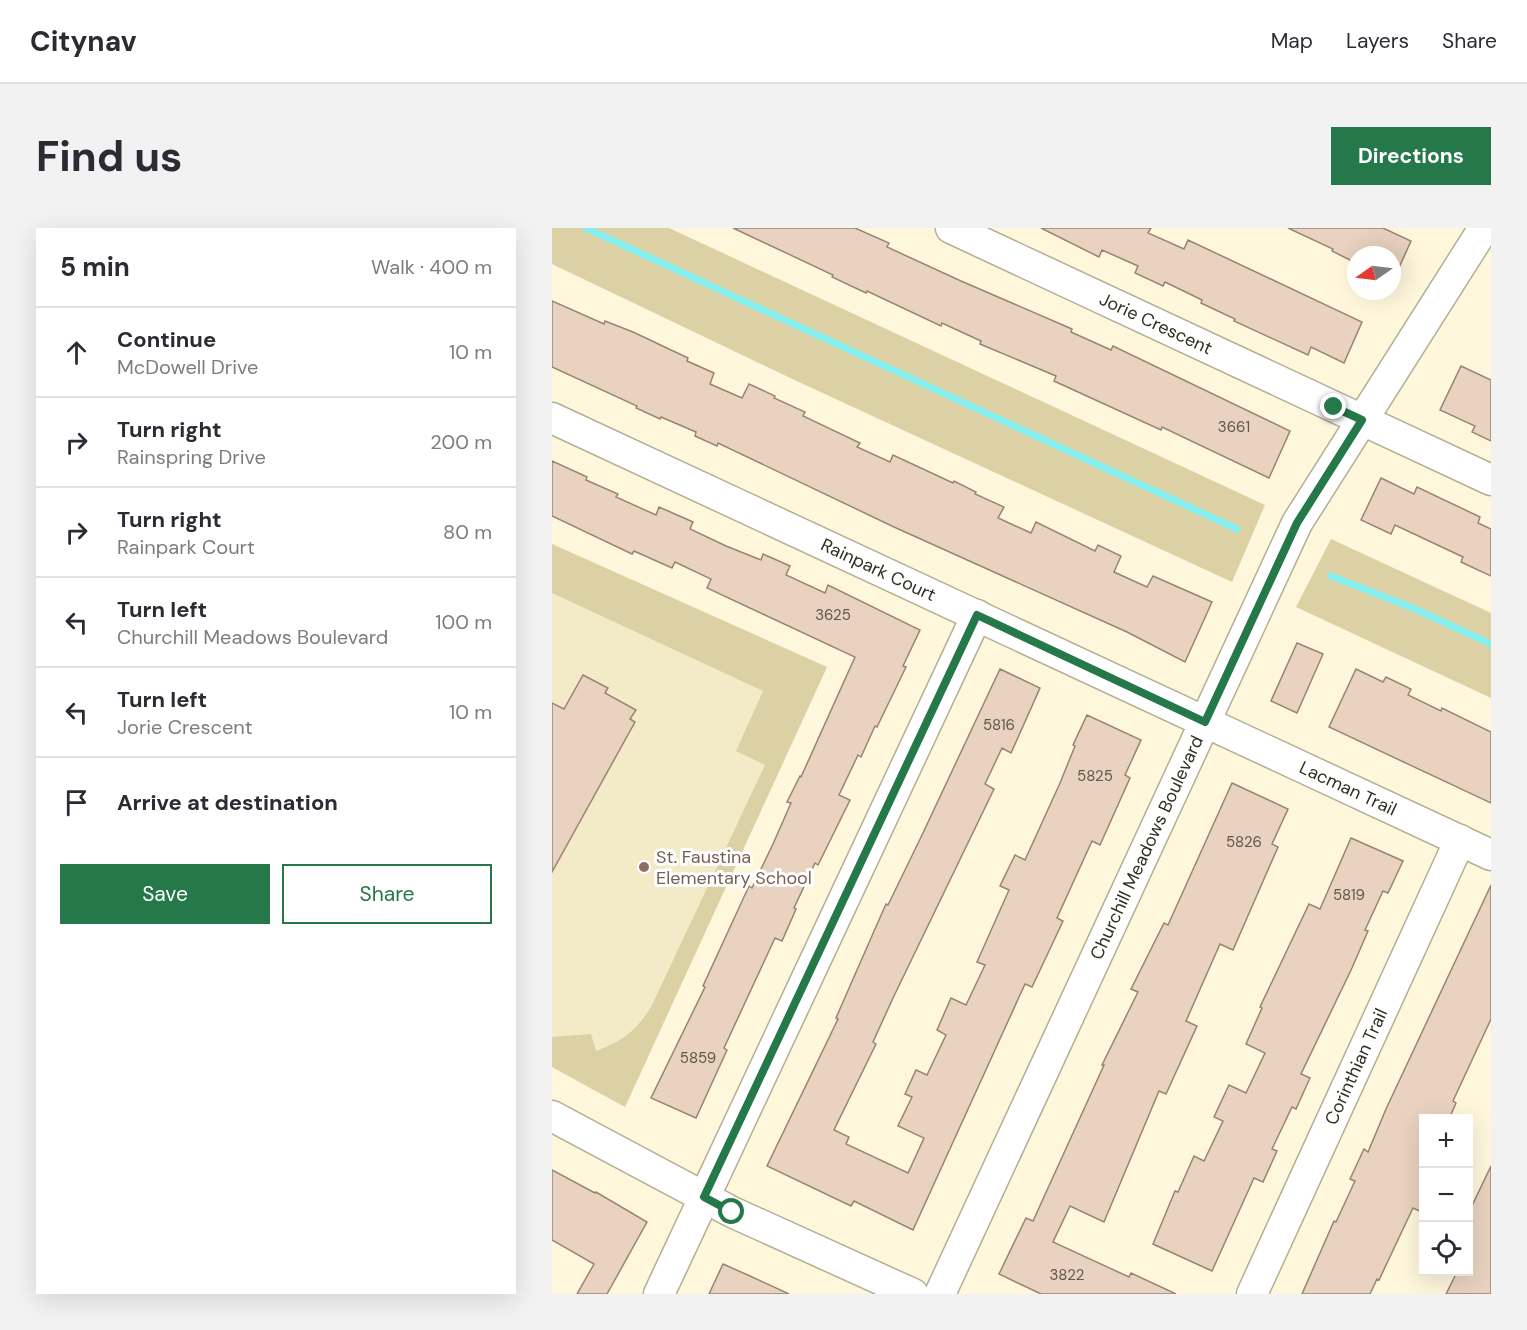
<!DOCTYPE html>
<meta charset="utf-8">
<style>
body{margin:0;font-family:"DM Sans",sans-serif;background:#f2f2f3;color:#2b2b33}
.controls{position:absolute;right:18px;bottom:18px;display:grid;overflow:hidden;border-radius:0px;box-shadow:0 6px 24px #0002}
.controls button{width:54px;height:54px;display:grid;place-items:center;padding:0;border:0;border-bottom:2px solid #e1e1e2;background:#fff;color:#2b2b33;font:30px sans-serif}
.compass{position:absolute;left:795px;top:18px;width:54px;height:54px;border-radius:50%;background:#fff;box-shadow:0 6px 24px #0002;rotate:256deg}
.stop{position:absolute;width:18px;height:18px;margin:-14px;border:4px solid #24784a;border-radius:50%;background:#fff}
.stop.end{background:#24784a;border-color:#fff;box-shadow:0 2px 6px #0008}
.list{margin:0;padding:0;list-style:none}
h2{display:flex;justify-content:space-between;align-items:center;height:78px;margin:0;padding:0 24px;font-size:26px}
h2 small{font-size:20px;font-weight:400;color:#7c7c81}
.list li{display:grid;grid-template-columns:39px 1fr auto;gap:18px;align-items:center;box-sizing:border-box;height:90px;padding:0 24px;border-top:2px solid #e1e1e2}
.list b{display:block;font-size:22px;white-space:nowrap}
.list p{margin:0;font-size:20px;white-space:nowrap;color:#7c7c81}
.list em{font-size:20px;font-style:normal;color:#7c7c81}
.actions{display:flex;gap:12px;padding:18px 24px}
.actions a{flex:1;padding:14px 0;border:2px solid #24784a;border-radius:0px;text-align:center;font-size:21px;color:#24784a}
.actions .main{background:#24784a;color:#fff}
.icon{flex:none;width:33px;height:33px;fill:none;stroke:currentColor;stroke-width:2;stroke-linecap:round;stroke-linejoin:round}
.map{position:relative;flex:none;width:939px;height:1066px;overflow:hidden;border-radius:0px}
header{display:flex;align-items:center;gap:36px;box-sizing:border-box;height:84px;padding:0 30px;background:#fff;border-bottom:2px solid #e1e1e2}
header strong{font-size:28px}
nav{display:flex;gap:33px;margin-inline-start:auto;font-size:21px}
.intro{display:flex;align-items:center;justify-content:space-between;box-sizing:border-box;height:144px;padding:0 36px}
h1{margin:0;font-size:42px}
.button{padding:15px 27px;border-radius:0px;background:#24784a;color:#fff;font-size:21px;font-weight:700}
main{display:flex;gap:36px;padding:0 36px}
aside{flex:1;background:#fff;border-radius:0px;box-shadow:0 6px 24px #0002}
.map>svg:first-child{display:block}
.built{fill:#f3ebc8}
.green{fill:#dcd1a4}
.lines{fill:none;stroke-linecap:round;stroke-linejoin:round}
.stream{stroke:#85efef;stroke-width:7}
.building{fill:#e9d2bf;stroke:#998473;stroke-width:1.5}
.minor-casing{stroke:#b4ae95;stroke-width:33}
.minor{stroke:#fff;stroke-width:30}
.route{stroke:#24784a;stroke-width:8}
.education-dot{fill:#8d6e63;stroke:#fff;stroke-width:2}
.labels{text-anchor:middle;stroke-width:6;stroke-linejoin:round;paint-order:stroke}
.number-label{font-size:15px;fill:#5f574b}
.street-label{font-size:18px;fill:#312e24;stroke:#fff}
.education-label{font-size:18px;fill:#785e54;stroke:#fff;text-anchor:start}
</style>
<header>
<strong>Citynav</strong>
<nav><a>Map</a><a>Layers</a><a>Share</a></nav>
</header>
<div class="intro"><h1>Find us</h1><a class="button">Directions</a></div>
<main>
<aside>
<h2>5 min<small>Walk · 400 m</small></h2>
<ul class="list">
<li><svg class="icon" aria-label="ahead" viewBox="0 0 24 24"><path d="M12 20V5M6 11l6-6 6 6"/></svg><div><b>Continue</b><p>McDowell Drive</p></div><em>10 m</em></li>
<li><svg class="icon" aria-label="right" viewBox="0 0 24 24"><path d="M7 20v-9h11M14 6l5 5-5 5"/></svg><div><b>Turn right</b><p>Rainspring Drive</p></div><em>200 m</em></li>
<li><svg class="icon" aria-label="right" viewBox="0 0 24 24"><path d="M7 20v-9h11M14 6l5 5-5 5"/></svg><div><b>Turn right</b><p>Rainpark Court</p></div><em>80 m</em></li>
<li><svg class="icon" aria-label="left" viewBox="0 0 24 24"><path d="M17 20v-9H6M10 6l-5 5 5 5"/></svg><div><b>Turn left</b><p>Churchill Meadows Boulevard</p></div><em>100 m</em></li>
<li><svg class="icon" aria-label="left" viewBox="0 0 24 24"><path d="M17 20v-9H6M10 6l-5 5 5 5"/></svg><div><b>Turn left</b><p>Jorie Crescent</p></div><em>10 m</em></li>
<li><svg class="icon" aria-label="arrive" viewBox="0 0 24 24"><path d="M6 21V4h12l-3 4 3 4H6"/></svg><div><b>Arrive at destination</b></div></li>
</ul>
<div class="actions"><a class="main">Save</a><a>Share</a></div>
</aside>
<div class="map">
<svg width="939" height="1066" viewBox="0 0 939 1066">
<rect width="100%" height="100%" fill="#fef7dc"/>
<path class="built" d="M0,316l275,123 -202,440 -73,-40z"/>
<g class="green">
<path d="M0,0h117l596,277 -33,77 -444,-205 -236,-113z"/>
<path d="M779,311l160,74v85l-195,-91z"/>
<path d="M0,316l275,123 -202,440 -73,-40v-30l39,-3 5,17c27,-10 40,-20 55,-44l114,-242 -29,-14 27,-60 -211,-98z"/>
</g>
<g class="lines">
<g class="stream">
<path d="M34,0l651,301"/>
<path d="M779,348l82,32 78,36"/>
</g>
</g>
<g class="building">
<path d="M181,0h122l34,15 -2,4 74,34 111,48 -1,3 40,18 2,-4 177,85 -21,47 -107,-51 -1,3 -107,-49 2,-5 -76,-32 1,-3 -39,-18 -1,3 -74,-35 -1,2 -34,-16 1,-2z"/>
<path d="M489,0h110l-3,5 36,16 4,-9 174,82 -18,41 -33,-16 -3,8 -74,-34 1,-2 -34,-16 1,-3 -37,-18 -2,4 -28,-13 3,-7 -36,-16 -3,7z"/>
<path d="M736,0h95l28,13 -19,42v-28h-36v8l-24,-12 1,-2z"/>
<path d="M0,73l52,23 1,-3 28,11 55,26 -1,3 27,12 -4,11 32,14 7,-14 26,12 -1,2 31,14 -2,4 57,27 -3,4 33,15 3,-7 60,28 1,-2 22,11 -1,2 29,13 -6,11 33,15 5,-11 59,29 3,-6 23,11 -7,16 33,15 6,-11 59,26 -27,60 -58,-30 -233,-105 -176,-84 -1,3 -22,-10 1,-4 -35,-15 -1,2 -24,-11 1,-2 -85,-39z"/>
<path d="M909,138l30,14v61l-19,-9 3,-6 -35,-16z"/>
<path d="M0,233l35,16 -1,3 32,14 -2,3 40,18 3,-8 34,15 -3,7 36,17 35,14 2,-6 27,12 -4,9 39,18 3,-8 92,45 -17,36 3,1 -13,27 -16,33 -2,-1 -14,31 -3,-2 -19,40 11,5 -32,65 -3,-2 -21,45 2,1 -14,32 -7,-3 -51,110 3,2 -31,68 -45,-20 54,-111 -2,-1 46,-100 3,2 21,-44 18,-41 -4,-1 13,-26 1,1 54,-120 -148,-69 4,-9 -36,-17 -3,6 -38,-17 -2,3 -80,-38z"/>
<path d="M829,250l33,16 3,-7 63,30 -2,6 13,6v47l-30,-14 2,-5 -68,-32 -4,9 -30,-14z"/>
<path d="M745,415l26,11 -26,59 -26,-12z"/>
<path d="M448,441l40,19 -29,65 -9,-5 -17,36 9,5 -101,209 -20,44 3,2 -42,86 15,7 -3,7 62,29 16,-35 -26,-12 14,-29 -7,-3 11,-24 11,5 19,-40 -9,-5 14,-32 15,7 19,-40 -8,-3 32,-72 -9,-4 15,-31 10,5 35,-77 15,-37 -2,-1 14,-30 54,25 -16,35 5,3 -30,67 -8,-4 -35,77 6,3 -14,30 -17,36 -7,-3 -112,246 -59,-29 -3,5 -84,-40 71,-147 -2,-1 17,-39 33,-75 2,1 34,-70z"/>
<path d="M804,441l27,13 3,-5 25,12 -3,6 33,16 1,-3 49,24v71l-162,-76z"/>
<path d="M31,447l25,13 -3,5 31,17 -6,9 5,3 -83,150v-169l12,6z"/>
<path d="M680,555l56,26 -16,35 6,3 -45,103 -13,-6 -34,77 11,5 -31,68 -7,-3 -55,131 -34,-16 -17,36 76,35 2,-4 45,21h-135l-42,-20 27,-56 7,3 71,-156h-2l36,-73 -7,-3 33,-66 4,2z"/>
<path d="M799,610l52,23 -15,32 -5,-2 -18,39 3,1 -16,37 -51,106 9,4 -14,31 -4,-2 -20,42 5,2 -14,31 -9,-4 -42,93 -59,-27 22,-53 3,1 16,-36 10,5 19,-40 -9,-4 15,-32 17,8 19,-40 -19,-9 16,-36 -2,-1 49,-103 11,5z"/>
<path d="M939,657v134l-38,82 3,2 -7,16h-25v94l-11,-5 -34,72 -2,-1 -7,15h-68l32,-73 2,1 19,-41 -5,-2 14,-30 4,3 18,-43z"/>
<path d="M939,938v128h-45l11,-22h11v-58z"/>
<path d="M0,942l43,23 1,-1 51,30 -40,72h-30l17,-30 -42,-24z"/>
<path d="M171,1036l27,12 39,18h-80z"/>
</g>
<g class="lines">
<defs>
<g id="minor">
<path id="s1" d="M399,0l540,252"/>
<path id="s2" d="M0,190l939,437"/>
<path d="M0,888l180,96 181,82"/>
<path d="M107,1066l318,-679"/>
<path id="s3" d="M388,1066l357,-771 187,-295"/>
<path id="s4" d="M700,1066l208,-454"/>
</g>
</defs>
<use href="#minor" class="minor-casing"/>
<use href="#minor" class="minor"/>
</g>
<g class="lines">
<path class="route" d="M180,984l-28,-15 273,-582 228,107 92,-199 65,-103 -28,-13"/>
</g>
<circle class="education-dot" cx="92" cy="639" r="6"/>
<g class="labels">
<g class="number-label">
<text x="682" y="204">3661</text>
<text x="281" y="392">3625</text>
<text x="447" y="502">5816</text>
<text x="543" y="553">5825</text>
<text x="692" y="619">5826</text>
<text x="797" y="672">5819</text>
<text x="146" y="835">5859</text>
<text x="515" y="1052">3822</text>
</g>
<g class="street-label">
<text dy="6" stroke="none"><textPath href="#s1" startOffset="226">Jorie Crescent</textPath></text>
<text dy="6" stroke="none"><textPath href="#s2" startOffset="360">Rainpark Court</textPath></text>
<text dy="6" stroke="none"><textPath href="#s2" startOffset="878">Lacman Trail</textPath></text>
<text dy="6" stroke="none"><textPath href="#s3" startOffset="492">Churchill Meadows Boulevard</textPath></text>
<text dy="6" stroke="none"><textPath href="#s4" startOffset="250">Corinthian Trail</textPath></text>
</g>
<g class="education-label">
<text x="104" y="635">St. Faustina<tspan x="104" dy="21">Elementary School</tspan></text>
</g>
</g>
</svg>
<div class="controls">
<button>+</button>
<button>−</button>
<button><svg class="icon" aria-label="locate" viewBox="0 0 24 24"><circle cx="12" cy="12" r="6"/><path d="M12 2v4M12 18v4M2 12h4M18 12h4"/></svg></button>
</div>
<svg class="compass" viewBox="-18 -18 36 36"><path d="M0-13l5 13h-10z" fill="#e53935"/><path d="M0 13l5-13h-10z" fill="#7c7c81"/></svg>
<div class="stop" style="left:180px;top:984px"></div>
<div class="stop end" style="left:782px;top:179px"></div>
</div>
</main>
